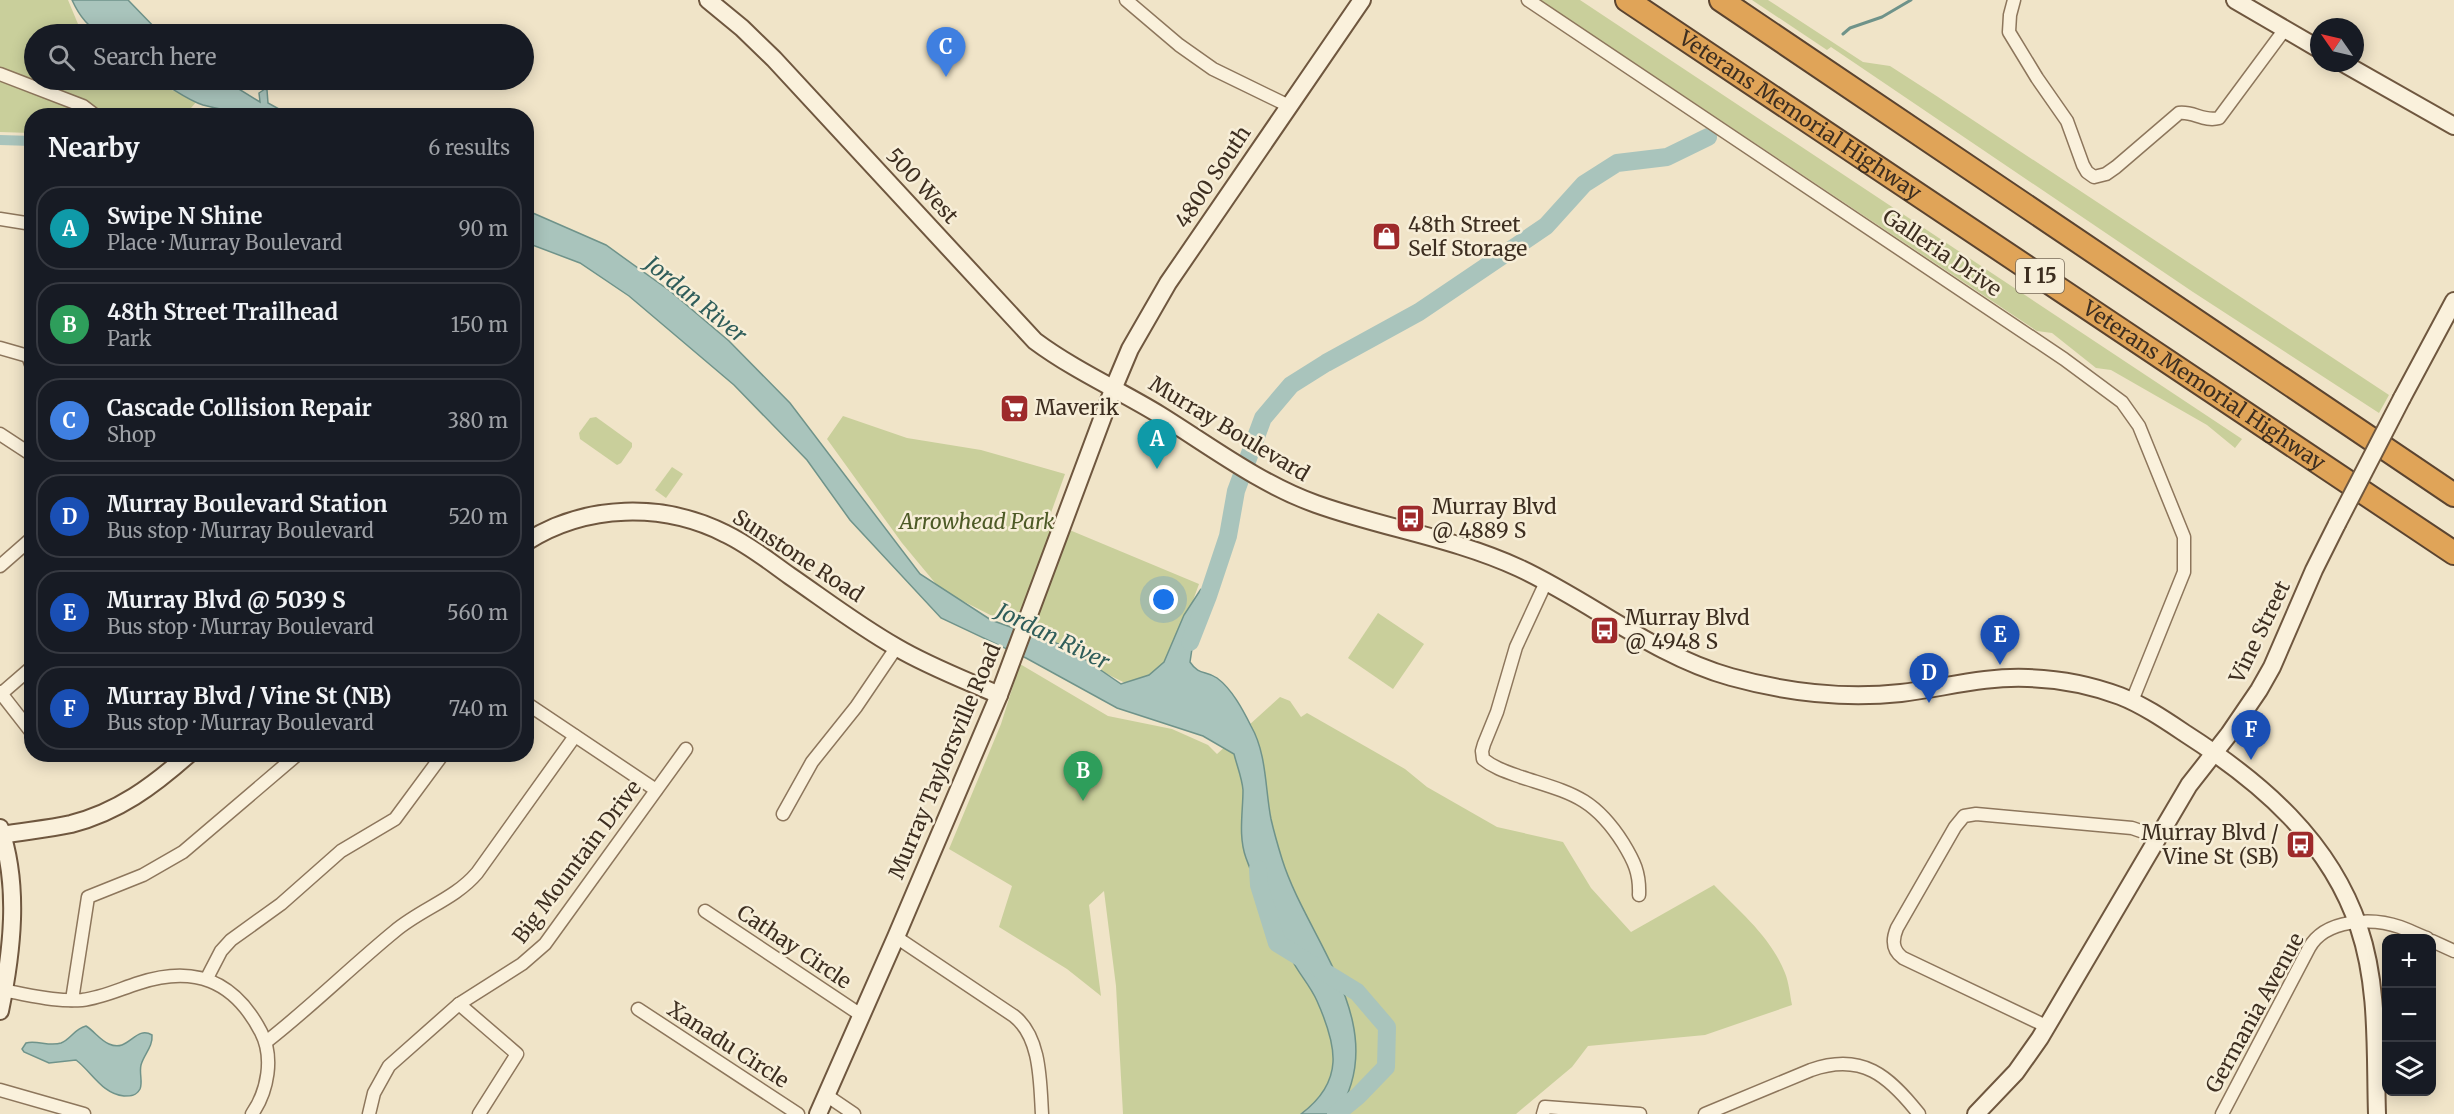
<!DOCTYPE html>
<meta charset="utf-8">
<style>
body{margin:0;font-family:Merriweather,serif;background:#242831;color:#f1f3f6}
.controls{position:absolute;right:18px;bottom:18px;display:grid;overflow:hidden;border-radius:12px;box-shadow:0 3px 15px #0003}
.controls button{width:54px;height:54px;display:grid;place-items:center;padding:0;border:0;border-bottom:2px solid #363941;background:#171b24;color:#f1f3f6;font:30px sans-serif}
.compass{position:absolute;left:2310px;top:18px;width:54px;height:54px;border-radius:50%;background:#171b24;box-shadow:0 3px 15px #0003;rotate:304deg}
.you{position:absolute;left:1164px;top:600px;width:21px;height:21px;margin:-15px;border:4px solid #fff;border-radius:50%;background:#1a73e8;box-shadow:0 0 0 9px #1a73e833}
.badge{display:grid;place-items:center;width:39px;height:39px;border-radius:50%;background:#cc999b;color:#fff;font-size:20px;font-weight:700}
.pin{position:absolute;translate:-50% -50px;filter:drop-shadow(0 2px 3px #0008)}
.pin::after{content:'';position:absolute;top:32px;width:21px;height:18px;background:inherit;clip-path:polygon(0 0,100% 0,50% 100%)}
.list{margin:0;padding:0;list-style:none}
h2{display:flex;justify-content:space-between;align-items:center;height:78px;margin:0;padding:0 24px;font-size:26px}
h2 small{font-size:20px;font-weight:400;color:#9ea1a6}
.list li{display:grid;grid-template-columns:39px 1fr auto;gap:18px;align-items:center;box-sizing:border-box;height:84px;margin:0 12px 12px;padding:0 12px;border:2px solid #363941;border-radius:24px}
.list b{display:block;font-size:22px;white-space:nowrap}
.list p{margin:0;font-size:20px;white-space:nowrap;color:#9ea1a6}
.list em{font-size:20px;font-style:normal;color:#9ea1a6}
.icon{flex:none;width:33px;height:33px;fill:none;stroke:currentColor;stroke-width:2;stroke-linecap:round;stroke-linejoin:round}
.map{position:relative;flex:none;width:2454px;height:1114px;overflow:hidden}
.search{position:absolute;background:#171b24;box-shadow:0 3px 15px #0003;left:24px;top:24px;width:510px;height:66px;display:flex;align-items:center;gap:15px;box-sizing:border-box;padding:0 21px;border-radius:33px;color:#9ea1a6;font-size:22px}
.panel{position:absolute;background:#171b24;box-shadow:0 3px 15px #0003;left:24px;top:108px;width:510px;height:654px;border-radius:24px}
.map>svg:first-child{display:block}
.green{fill:#c9cf9b}
.water{fill:#a9c4bc;stroke:#6f938a;stroke-width:1.5}
.lines{fill:none;stroke-linecap:round;stroke-linejoin:round}
.stream{stroke:#6f938a;stroke-width:3}
.canal{stroke:#a9c4bc;stroke-width:10}
.river{stroke:#a9c4bc;stroke-width:18}
.street-casing{stroke:#8d765c;stroke-width:15}
.secondary-casing{stroke:#6f573f;stroke-width:20}
.highway-casing{stroke:#5b4430;stroke-width:26}
.street{stroke:#faf1dc;stroke-width:12}
.secondary{stroke:#faf1dc;stroke-width:16}
.highway{stroke:#e0a458;stroke-width:22}
.secondary-bridge-casing{stroke:#6f573f;stroke-width:20;stroke-linecap:butt}
.secondary-bridge{stroke:#faf1dc;stroke-width:16}
.labels{text-anchor:middle;stroke-width:5;stroke-linejoin:round;paint-order:stroke}
.shield{fill:#f7eed8;stroke:#756857;stroke-width:1.5}
.shield-label{font-size:20px;font-weight:bold;fill:#3d2e20}
.street-label{font-size:21px;fill:#3d2e20;stroke:#f7eed8}
.poi-label{font-size:21px;fill:#3d2e20;stroke:#f7eed8;text-anchor:start}
.park-label{font-size:21px;font-style:italic;fill:#4d5a26;stroke:#f7eed8}
.water-label{font-size:22px;font-style:italic;fill:#2f5d5a;stroke:#f7eed8}
</style>
<div class="map">
<svg width="2454" height="1114" viewBox="0 0 2454 1114">
<rect width="100%" height="100%" fill="#f0e4c8"/>
<g class="green">
<path d="M0,0h68l10,24 13,10h-57v46h115l48,21 -12,14 -153,1 -1,17 -31,-1z"/>
<path d="M1540,0h40l662,439 -7,9 -28,-23 -96,-55 -15,-2 -44,-35 -15,-2z"/>
<path d="M1752,0h16l95,62 27,4 45,29 454,300 -10,18 -186,-121 -362,-245 -4,3z"/>
<path d="M843,416l64,22 74,12 84,24 -17,47 151,63 -24,66 -19,23 -31,10 -184,-93 -39,-47 -75,-104z"/>
<path d="M596,417l36,26v4l-11,16 -4,2 -37,-26 -1,-6 11,-15z"/>
<path d="M672,467l11,7 -17,24 -11,-8z"/>
<path d="M1378,613l46,31 -31,45 -45,-31z"/>
<path d="M1020,664l88,52 64,13 36,16 9,9 63,-57 10,4 11,16 6,-4 98,56 22,18 70,40 66,15 28,46 40,44 83,-47c26,27 57,52 71,88 4,10 5,22 7,32l-87,30 -117,11 -16,21 -56,47h-393l-7,-128 -12,-95 -15,14 12,91 -34,-27 -68,-42 13,-41 -63,-37 52,-125z"/>
</g>
<g class="water">
<path d="M72,0h56l33,34c-44,1 -68,12 -89,-34z"/>
<path d="M157,80h56l21,6 26,16 -1,-9 6,-4 2,1 1,13 22,12c-31,1 -57,-2 -87,-10 -16,-5 -32,-18 -46,-25z"/>
<path d="M526,210l80,35 64,46 59,50 61,62 130,171 71,46 76,27 54,37 28,-9 15,-13 20,-47 17,-26 -11,73c9,14 16,8 27,16 15,11 26,32 34,48 16,28 14,63 20,93 3,13 7,27 11,40 25,81 112,167 55,255h-36c44,-33 36,-68 16,-113 -7,-16 -19,-28 -26,-43 -16,-32 -33,-67 -45,-100 -8,-22 -3,-46 -3,-68 -1,-12 -6,-24 -9,-36l-31,-18 -86,-28 -91,-50 -85,-40 -91,-98 -43,-60 -73,-75 -105,-89 -49,-33 -53,-20z"/>
<path d="M86,1026c8,5 14,14 23,18 20,9 26,-19 43,-9 1,12 -8,19 -11,30 -2,8 2,17 -1,24 -4,7 -9,7 -16,7 -22,-2 -32,-24 -48,-36l-27,3 -25,-11 -2,-3 4,-6c11,-3 24,4 35,0 10,-4 13,-14 25,-17z"/>
</g>
<g class="lines">
<path class="stream" d="M1843,34l7,-6 32,-11 29,-17"/>
<path class="canal" d="M0,140l32,1"/>
<g class="river">
<path d="M1190,642l18,-46 20,-60 8,-45 27,-73 28,-33 35,-22 93,-51 105,-71 22,-15 38,-42 33,-21 50,-6 41,-20"/>
<path d="M1258,869l1,16 18,58 80,49 30,35 -1,40 -28,29 -22,18"/>
</g>
<defs>
<g id="street">
<path d="M1126,0l53,45 34,24 76,37"/>
<path d="M1528,0l536,359 58,43 17,24 45,111v35l-52,129"/>
<path d="M2014,0l-4,15 -1,17 28,46 30,43 16,44 4,7 7,5 12,-3 10,-7 63,-54c14,-2 25,9 40,5l66,-89"/>
<path d="M0,74l83,32 13,10"/>
<path d="M0,219l32,5"/>
<path d="M0,348l28,8 4,11"/>
<path d="M0,434l32,21"/>
<path d="M0,566l32,-28"/>
<path d="M1546,582l-30,65 -19,65 -13,32 -2,7 1,8c11,9 24,13 38,18 49,16 72,19 102,66 11,18 17,30 16,52"/>
<path d="M0,692l32,41"/>
<path d="M2,693l30,-26"/>
<path d="M526,703l130,87"/>
<path d="M783,814l29,-52 44,-55 40,-59"/>
<path d="M705,911l156,104"/>
<path d="M896,937l118,79c27,21 26,66 28,98"/>
<path d="M2432,941l22,10"/>
<path d="M207,978l14,-27 10,-11 50,-36 60,-53 54,-32 48,-65"/>
<path d="M0,990c27,4 54,12 82,10 19,-2 38,-11 57,-17 55,-18 95,-3 122,49 13,25 7,59 -9,82"/>
<path d="M72,1000l16,-103 55,-22 40,-23 115,-98"/>
<path d="M459,1004l58,50 -38,60"/>
<path d="M638,1009l160,105"/>
<path d="M2048,1027l-145,-69c-11,-8 -11,-18 -6,-30l58,-101 9,-11 12,-2 156,14 26,9"/>
<path d="M266,1042c45,-35 85,-75 129,-111 26,-22 60,-32 82,-58l98,-137"/>
<path d="M0,1090l84,24"/>
<path d="M826,1095l28,19"/>
<path d="M369,1114l5,-21 15,-27 70,-62 63,-40 23,-20 141,-195"/>
<path d="M1543,1114l2,-7 95,7"/>
<path d="M1705,1114l106,-44c51,-18 78,6 108,44"/>
<path d="M2222,1114l87,-166c16,-29 63,-31 91,-21 9,3 18,8 27,11"/>
</g>
<g id="secondary">
<path d="M708,0l34,28 32,31 261,282c39,29 84,49 125,74 50,31 100,69 156,89 67,24 138,34 203,64 73,34 134,87 212,109 54,15 114,22 170,16 42,-5 84,-17 127,-15 31,1 63,7 92,18 23,9 45,24 66,38 75,48 144,107 173,194 20,59 16,124 18,186"/>
<path d="M2235,0l84,49"/>
<path d="M2343,63l111,63"/>
<path d="M2402,398l52,-97"/>
<path d="M526,542c60,-38 137,-40 200,-8 23,11 43,27 64,42 35,24 69,50 106,71 32,19 69,33 103,48"/>
<path d="M0,828c20,58 12,124 0,183"/>
<path d="M2,835c23,-4 46,-6 69,-11 47,-12 82,-38 118,-70"/>
<path d="M818,1114l78,-177 103,-242 115,-308 16,-38 38,-66 194,-283"/>
<path d="M1976,1114l40,-42 24,-34 149,-253 40,-51 30,-44 13,-23 42,-97 23,-46"/>
</g>
<g id="highway">
<path id="s1" d="M1627,0l827,553"/>
<path d="M1721,0l733,495"/>
</g>
</defs>
<use href="#street" class="street-casing"/>
<use href="#secondary" class="secondary-casing"/>
<use href="#highway" class="highway-casing"/>
<use href="#street" class="street"/>
<use href="#secondary" class="secondary"/>
<use href="#highway" class="highway"/>
<defs>
<path id="secondary-bridge" d="M2337,524l65,-126"/>
</defs>
<use href="#secondary-bridge" class="secondary-bridge-casing"/>
<use href="#secondary-bridge" class="secondary-bridge"/>
</g>
<defs>
<symbol id="shop-square" viewBox="-11 -11 22 22"><rect x="-9" y="-9" width="18" height="18" rx="4" fill="#9e2a2b" stroke="#f7eed8"/><path d="M-5-2.5h2.3a2.7 3.5 0 0 1 5.4 0H5L5.5 6h-11ZM-1.5-2.5h3a1.5 2.3 0 0 0-3 0Z" fill="#fff"/></symbol>
<symbol id="supermarket-square" viewBox="-11 -11 22 22"><rect x="-9" y="-9" width="18" height="18" rx="4" fill="#9e2a2b" stroke="#f7eed8"/><path d="M-6-5.5h2.5l.6 2H6L4.5 2H-2.5L-4.4-4H-6ZM-1.5 3.2a1.3 1.3 0 1 0 .1 0ZM3 3.2a1.3 1.3 0 1 0 .1 0Z" fill="#fff"/></symbol>
<symbol id="bus-square" viewBox="-11 -11 22 22"><rect x="-9" y="-9" width="18" height="18" rx="4" fill="#9e2a2b" stroke="#f7eed8"/><path d="M-5-6H5V4H4V6H2V4H-2V6H-4V4H-5ZM-3.5-4V0h7V-4ZM-3.5 1.2v1.5H-2V1.2ZM2 1.2v1.5H3.5V1.2Z" fill="#fff"/></symbol>
</defs>
<g fill-rule="evenodd">
<use href="#shop-square" x="1370" y="220" width="33" height="33"/>
<use href="#supermarket-square" x="998" y="392" width="33" height="33"/>
<use href="#bus-square" x="1394" y="502" width="33" height="33"/>
<use href="#bus-square" x="1588" y="614" width="33" height="33"/>
<use href="#bus-square" x="2284" y="828" width="33" height="33"/>
</g>
<g class="labels">
<rect class="shield" x="2016" y="259" width="48" height="34" rx="4.5"/>
<g class="shield-label">
<text x="2040" y="283">I 15</text>
</g>
<g class="street-label">
<text dy="7" stroke="none"><textPath href="#s1" startOffset="208">Veterans Memorial Highway</textPath></text>
<text transform="translate(1213 177) rotate(-56)" y="7">4800 South</text>
<text transform="translate(922 186) rotate(47)" y="7">500 West</text>
<text transform="translate(1942 253) rotate(34)" y="7">Galleria Drive</text>
<text dy="7" stroke="none"><textPath href="#s1" startOffset="694">Veterans Memorial Highway</textPath></text>
<text transform="translate(1229 429) rotate(31)" y="7">Murray Boulevard</text>
<text transform="translate(798 556) rotate(33)" y="7">Sunstone Road</text>
<text transform="translate(2260 632) rotate(-64)" y="7">Vine Street</text>
<text transform="translate(945 761) rotate(-67)" y="7">Murray Taylorsville Road</text>
<text transform="translate(577 862) rotate(-53)" y="7">Big Mountain Drive</text>
<text transform="translate(794 947) rotate(34)" y="7">Cathay Circle</text>
<text transform="translate(2255 1013) rotate(-61)" y="7">Germania Avenue</text>
<text transform="translate(728 1045) rotate(33)" y="7">Xanadu Circle</text>
</g>
<g class="poi-label">
<text x="1408" y="232">48th Street<tspan x="1408" dy="24">Self Storage</tspan></text>
<text x="1035" y="415">Maverik</text>
<text x="1432" y="514">Murray Blvd<tspan x="1432" dy="24">@ 4889 S</tspan></text>
<text x="1625" y="625">Murray Blvd<tspan x="1625" dy="24">@ 4948 S</tspan></text>
<text x="2279" y="840" text-anchor="end">Murray Blvd /<tspan x="2279" dy="24">Vine St (SB)</tspan></text>
</g>
<g class="park-label">
<text x="977" y="529">Arrowhead Park</text>
</g>
<g class="water-label">
<text transform="translate(696 299) rotate(39)" y="8">Jordan River</text>
<text transform="translate(1053 636) rotate(26)" y="8">Jordan River</text>
</g>
</g>
</svg>
<div class="controls">
<button>+</button>
<button>−</button>
<button><svg class="icon" aria-label="layers" viewBox="0 0 24 24"><path d="M12 4l9 5-9 5-9-5zM3 14l9 5 9-5"/></svg></button>
</div>
<svg class="compass" viewBox="-18 -18 36 36"><path d="M0-13l5 13h-10z" fill="#e53935"/><path d="M0 13l5-13h-10z" fill="#9ea1a6"/></svg>
<div class="you"></div>
<div class="pin badge" style="left:1157px;top:469px;background:#0f9aa8">A</div>
<div class="pin badge" style="left:1083px;top:801px;background:#2e9e5b">B</div>
<div class="pin badge" style="left:946px;top:77px;background:#3f7fe0">C</div>
<div class="pin badge" style="left:1929px;top:703px;background:#1a4fb4">D</div>
<div class="pin badge" style="left:2000px;top:665px;background:#1a4fb4">E</div>
<div class="pin badge" style="left:2251px;top:760px;background:#1a4fb4">F</div>
<div class="search"><svg class="icon" aria-label="search" viewBox="0 0 24 24"><circle cx="10" cy="10" r="6"/><path d="M15 15l6 6"/></svg>Search here</div>
<section class="panel">
<h2>Nearby<small>6 results</small></h2>
<ul class="list">
<li><span class="badge" style="background:#0f9aa8">A</span><div><b>Swipe N Shine</b><p>Place · Murray Boulevard</p></div><em>90 m</em></li>
<li><span class="badge" style="background:#2e9e5b">B</span><div><b>48th Street Trailhead</b><p>Park</p></div><em>150 m</em></li>
<li><span class="badge" style="background:#3f7fe0">C</span><div><b>Cascade Collision Repair</b><p>Shop</p></div><em>380 m</em></li>
<li><span class="badge" style="background:#1a4fb4">D</span><div><b>Murray Boulevard Station</b><p>Bus stop · Murray Boulevard</p></div><em>520 m</em></li>
<li><span class="badge" style="background:#1a4fb4">E</span><div><b>Murray Blvd @ 5039 S</b><p>Bus stop · Murray Boulevard</p></div><em>560 m</em></li>
<li><span class="badge" style="background:#1a4fb4">F</span><div><b>Murray Blvd / Vine St (NB)</b><p>Bus stop · Murray Boulevard</p></div><em>740 m</em></li>
</ul>
</section>
</div>
